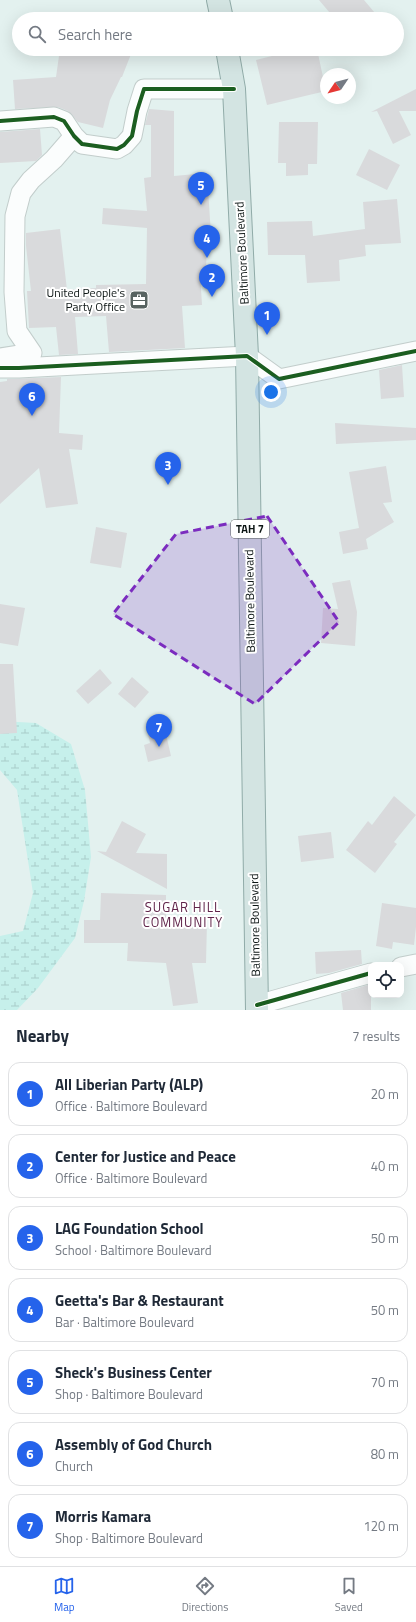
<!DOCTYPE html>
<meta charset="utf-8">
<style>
:root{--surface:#fff;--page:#f6f6f7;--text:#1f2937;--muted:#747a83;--line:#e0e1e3;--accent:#2563eb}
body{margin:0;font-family:"Titillium Web",sans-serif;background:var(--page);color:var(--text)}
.controls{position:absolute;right:12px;bottom:12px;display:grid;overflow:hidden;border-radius:8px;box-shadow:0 4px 16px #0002}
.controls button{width:36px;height:36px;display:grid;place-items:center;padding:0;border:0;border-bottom:1px solid var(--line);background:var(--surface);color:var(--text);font:20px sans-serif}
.compass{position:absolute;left:320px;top:68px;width:36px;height:36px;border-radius:50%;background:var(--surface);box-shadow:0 4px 16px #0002;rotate:235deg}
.you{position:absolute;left:271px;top:392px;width:14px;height:14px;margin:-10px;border:3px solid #fff;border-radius:50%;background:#1a73e8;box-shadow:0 0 0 6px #1a73e833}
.badge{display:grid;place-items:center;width:26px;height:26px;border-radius:50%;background:var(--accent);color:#fff;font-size:13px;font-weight:700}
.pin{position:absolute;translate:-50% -33px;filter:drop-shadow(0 1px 2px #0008)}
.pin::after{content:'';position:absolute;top:21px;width:14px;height:12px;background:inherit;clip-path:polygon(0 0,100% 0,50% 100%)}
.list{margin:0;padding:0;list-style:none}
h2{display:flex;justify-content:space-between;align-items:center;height:52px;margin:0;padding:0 16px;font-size:17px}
h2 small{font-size:13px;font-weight:400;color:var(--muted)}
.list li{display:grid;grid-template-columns:26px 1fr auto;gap:12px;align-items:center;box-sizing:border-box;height:64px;margin:0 8px 8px;padding:0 8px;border:1px solid var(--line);border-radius:12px}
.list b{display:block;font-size:15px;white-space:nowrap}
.list p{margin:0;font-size:13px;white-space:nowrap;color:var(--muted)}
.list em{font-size:13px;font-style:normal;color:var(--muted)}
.icon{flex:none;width:22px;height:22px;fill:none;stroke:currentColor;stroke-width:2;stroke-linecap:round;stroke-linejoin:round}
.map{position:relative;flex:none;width:416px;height:1010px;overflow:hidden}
.search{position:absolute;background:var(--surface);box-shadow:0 4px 16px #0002;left:12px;right:12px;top:12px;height:44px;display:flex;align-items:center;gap:10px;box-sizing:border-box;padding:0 14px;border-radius:22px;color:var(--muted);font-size:15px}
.sheet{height:556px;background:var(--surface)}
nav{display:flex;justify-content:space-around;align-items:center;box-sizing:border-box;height:56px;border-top:1px solid var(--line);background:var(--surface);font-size:11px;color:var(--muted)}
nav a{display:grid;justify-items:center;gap:2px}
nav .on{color:var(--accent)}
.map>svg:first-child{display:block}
.wetland{fill:url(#wetland-marsh)}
.building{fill:#d9dadc}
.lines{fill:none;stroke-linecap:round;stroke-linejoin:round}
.minor-casing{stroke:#c2cdcb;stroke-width:21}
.trunk-casing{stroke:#90aba8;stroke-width:24}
.minor{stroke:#fbfdfd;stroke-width:19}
.trunk{stroke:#d3e4e2;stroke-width:22}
.cycleway-casing{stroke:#fff;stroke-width:6}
.cycleway{stroke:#1b5e20;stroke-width:4}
.marked{fill:#7b2cbf;fill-opacity:0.2;stroke:#7b2cbf;stroke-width:3;stroke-dasharray:8 5;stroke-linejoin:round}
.labels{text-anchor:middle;stroke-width:4;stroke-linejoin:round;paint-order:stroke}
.shield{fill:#fff;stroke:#565c5b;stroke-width:1}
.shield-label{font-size:11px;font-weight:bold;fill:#0d1615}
.street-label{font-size:12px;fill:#0d1615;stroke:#fff}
.poi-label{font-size:12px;fill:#0d1615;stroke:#fff;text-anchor:end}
.neighbourhood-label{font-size:13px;letter-spacing:1px;fill:#5f2349;stroke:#fff}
</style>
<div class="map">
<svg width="416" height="1010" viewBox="0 0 416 1010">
<defs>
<pattern id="wetland-marsh" width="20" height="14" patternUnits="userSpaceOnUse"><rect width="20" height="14" fill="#c6f0eb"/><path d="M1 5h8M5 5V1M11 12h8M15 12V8" fill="none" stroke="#a9cdc9"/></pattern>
</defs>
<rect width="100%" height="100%" fill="#e3f1ef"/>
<path class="wetland" d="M0,721L36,723L71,744L85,790L91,857L84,901L75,938L38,988L17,1010H0V936L23,931L33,893L17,790L0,770Z"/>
<path class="building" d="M319,0H364L380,19H335Z
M60,49H133L122,77H121L110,100L103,128L78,122L68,111L58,107L15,109L13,80L56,77Z
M280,49H317L326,91L267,105L256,60L280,54Z
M416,89V111H399L411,135L393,144L377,111L371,112Z
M149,109L174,111V176L207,173L211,235H207L206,273L200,272L202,305L182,306L185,348L109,352L106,316L75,317L78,354L59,355L56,327L29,328L27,291H31L26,246V233L60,229L67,290L96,288V285L146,284L147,228L102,224L103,208L147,211L144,178L151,177V125H145Z
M279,122H318L317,164H308V175L286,176V163H278Z
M40,129L42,155L36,161L0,163V132Z
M369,149L400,165L387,190L356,175Z
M397,199L401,243L365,245L366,256L339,260L340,281L307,283L305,255H268L267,222L312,221L313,236L365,229L363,202Z
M402,365L404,397L381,399L379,370Z
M61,377L59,433L83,435L82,450L69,449L78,504L46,508L39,468L0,504V382L7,381V379Z
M335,423L416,428V440L336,444Z
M386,466L392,502L383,503L394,522L366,539L368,549L343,554L339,532L359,528L349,472Z
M96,527L127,533L121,568L90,563Z
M350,580L357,612L355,646L321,643L323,608L338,609L332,583Z
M0,604L25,608L18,646L0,643Z
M0,664H13L17,733L0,734Z
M100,669L112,683L88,704L76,691Z
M132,677L149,692L135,708L118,694Z
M165,730L171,756L148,762L144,745L150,743L148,734Z
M394,796L416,815L394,842L397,844L375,873L346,850L368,821L372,825Z
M122,821L146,834L136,853L167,854V889L97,851L106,852Z
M331,832L334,858L301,862L298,836Z
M101,893L166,895V920L207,922L206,963H192L198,1003L173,1006L166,963L127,961L128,943H84V920H100Z
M382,903L416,908V927L414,945L393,942L392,949L376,946Z
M361,950L362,964L329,973L316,974L315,952Z
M371,984V1010H343L341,993Z"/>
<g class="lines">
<defs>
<path id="minor" d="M0,121L54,117L64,121L74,136L82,144L117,149L124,145L132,136L137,111L144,89H234
M0,358L32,353L17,331L14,292L15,216L21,193L31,180L54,159L74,136
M0,368H19L247,356L279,379L416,351
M401,967L416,964
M257,1005L371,973"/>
<path id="trunk" d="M218,0L222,19
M227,49L234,89L247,356L257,1010"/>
</defs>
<use href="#minor" class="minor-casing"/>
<use href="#trunk" class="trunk-casing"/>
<use href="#minor" class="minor"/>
<use href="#trunk" class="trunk"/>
<defs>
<path id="cycleway" d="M0,121L54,117L64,121L74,136L82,144L117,149L124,145L132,136L137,111L144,89H234
M0,368H19L247,356L279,379L416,351
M257,1005L371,973"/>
</defs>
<use href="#cycleway" class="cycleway-casing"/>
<use href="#cycleway" class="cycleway"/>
</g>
<path class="marked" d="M267,516L339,622L255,704L113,614L176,534Z"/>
<defs>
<symbol id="office-square" viewBox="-11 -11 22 22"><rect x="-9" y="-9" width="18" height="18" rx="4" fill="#586361" stroke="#fff"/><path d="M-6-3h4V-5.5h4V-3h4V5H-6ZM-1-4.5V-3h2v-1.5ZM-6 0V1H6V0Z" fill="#fff"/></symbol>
</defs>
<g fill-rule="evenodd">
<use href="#office-square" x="128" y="289" width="22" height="22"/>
</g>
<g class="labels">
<rect class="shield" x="231" y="520" width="38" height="18" rx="3"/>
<g class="shield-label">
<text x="250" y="533">TAH 7</text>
</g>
<g class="street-label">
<text transform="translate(242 253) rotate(-93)" y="4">Baltimore Boulevard</text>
<text transform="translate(250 601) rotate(-91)" y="4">Baltimore Boulevard</text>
<text transform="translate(255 925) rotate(-91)" y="4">Baltimore Boulevard</text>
</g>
<g class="poi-label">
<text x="125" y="297">United People's<tspan x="125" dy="14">Party Office</tspan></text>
</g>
<g class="neighbourhood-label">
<text x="183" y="912">SUGAR HILL<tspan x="183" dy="15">COMMUNITY</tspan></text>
</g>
</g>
</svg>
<div class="controls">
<button><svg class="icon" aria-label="locate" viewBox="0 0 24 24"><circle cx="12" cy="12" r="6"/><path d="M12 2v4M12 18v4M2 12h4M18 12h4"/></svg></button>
</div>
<svg class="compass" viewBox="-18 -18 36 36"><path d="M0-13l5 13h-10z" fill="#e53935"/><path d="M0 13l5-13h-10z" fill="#747a83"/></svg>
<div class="you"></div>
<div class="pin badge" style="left:267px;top:335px">1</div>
<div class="pin badge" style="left:212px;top:297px">2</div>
<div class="pin badge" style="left:168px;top:485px">3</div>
<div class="pin badge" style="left:207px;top:258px">4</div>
<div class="pin badge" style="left:201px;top:205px">5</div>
<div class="pin badge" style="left:32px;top:416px">6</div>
<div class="pin badge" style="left:159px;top:747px">7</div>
<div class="search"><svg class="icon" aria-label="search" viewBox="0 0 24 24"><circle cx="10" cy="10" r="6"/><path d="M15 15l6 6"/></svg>Search here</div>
</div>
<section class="sheet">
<h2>Nearby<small>7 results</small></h2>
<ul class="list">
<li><span class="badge">1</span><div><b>All Liberian Party (ALP)</b><p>Office · Baltimore Boulevard</p></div><em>20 m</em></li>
<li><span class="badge">2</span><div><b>Center for Justice and Peace</b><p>Office · Baltimore Boulevard</p></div><em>40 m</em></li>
<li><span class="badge">3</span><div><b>LAG Foundation School</b><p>School · Baltimore Boulevard</p></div><em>50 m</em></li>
<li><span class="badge">4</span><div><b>Geetta's Bar &amp; Restaurant</b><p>Bar · Baltimore Boulevard</p></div><em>50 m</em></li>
<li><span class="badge">5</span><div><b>Sheck's Business Center</b><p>Shop · Baltimore Boulevard</p></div><em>70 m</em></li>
<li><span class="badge">6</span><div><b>Assembly of God Church</b><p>Church</p></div><em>80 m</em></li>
<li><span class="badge">7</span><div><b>Morris Kamara</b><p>Shop · Baltimore Boulevard</p></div><em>120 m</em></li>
</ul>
</section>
<nav>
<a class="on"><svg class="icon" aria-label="map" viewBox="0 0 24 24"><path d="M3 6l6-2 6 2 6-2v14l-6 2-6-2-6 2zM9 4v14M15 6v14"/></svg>Map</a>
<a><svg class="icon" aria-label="directions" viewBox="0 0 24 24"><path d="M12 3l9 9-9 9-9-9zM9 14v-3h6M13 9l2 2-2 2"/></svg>Directions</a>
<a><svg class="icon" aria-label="saved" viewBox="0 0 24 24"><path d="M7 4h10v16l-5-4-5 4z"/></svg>Saved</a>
</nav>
